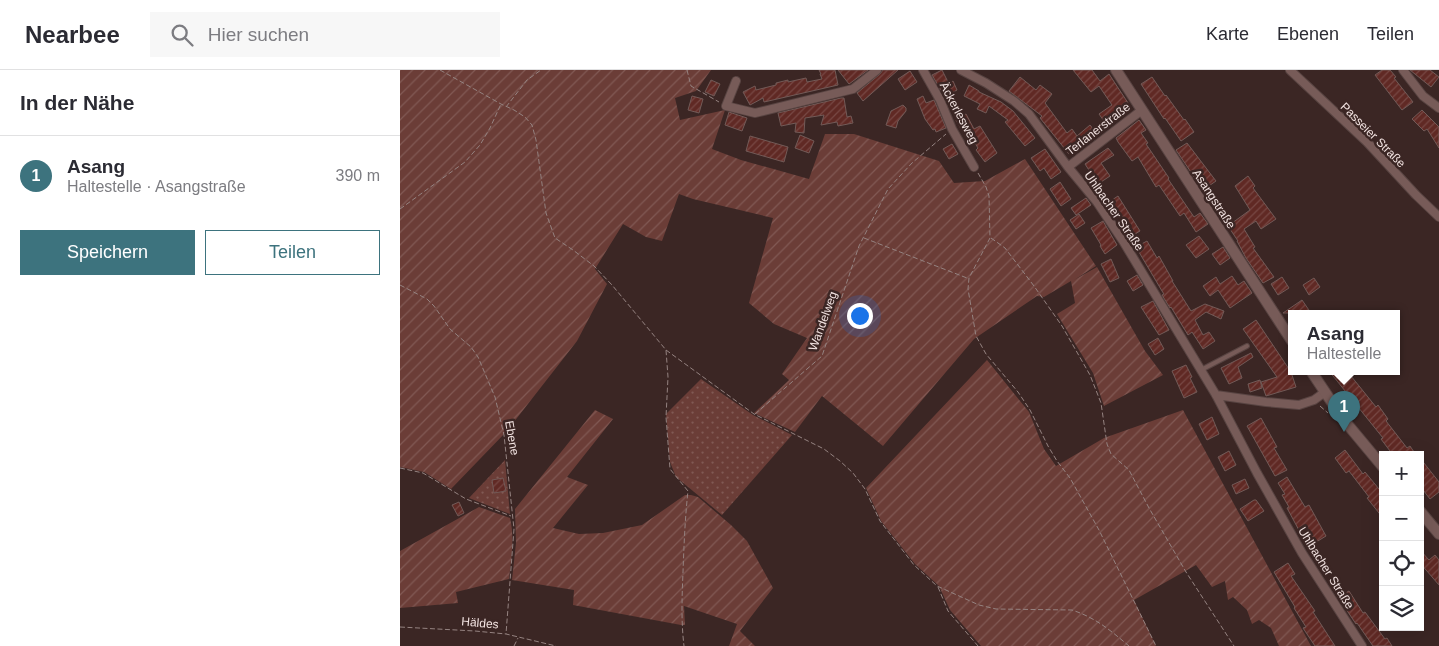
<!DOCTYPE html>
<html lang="de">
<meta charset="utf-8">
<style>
:root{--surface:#fff;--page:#f7f7f7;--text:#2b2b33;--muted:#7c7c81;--line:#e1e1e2;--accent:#3d737e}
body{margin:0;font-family:Helvetica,sans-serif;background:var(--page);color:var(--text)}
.controls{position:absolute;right:15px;bottom:15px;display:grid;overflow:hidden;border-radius:0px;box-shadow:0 5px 20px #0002}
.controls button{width:45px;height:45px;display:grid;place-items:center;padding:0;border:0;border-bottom:1px solid var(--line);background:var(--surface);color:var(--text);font:25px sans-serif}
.you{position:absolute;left:459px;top:245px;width:18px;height:18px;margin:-12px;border:4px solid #fff;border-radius:50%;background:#1a73e8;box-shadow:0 0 0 8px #1a73e833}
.badge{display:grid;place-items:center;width:32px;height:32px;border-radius:50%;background:var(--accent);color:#fff;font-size:16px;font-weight:700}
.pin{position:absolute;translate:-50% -41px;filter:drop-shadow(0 1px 2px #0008)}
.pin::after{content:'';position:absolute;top:26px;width:18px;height:15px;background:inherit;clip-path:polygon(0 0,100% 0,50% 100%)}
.popup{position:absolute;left:888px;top:240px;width:112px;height:65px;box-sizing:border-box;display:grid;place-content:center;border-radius:0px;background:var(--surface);filter:drop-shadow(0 1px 4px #0005);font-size:16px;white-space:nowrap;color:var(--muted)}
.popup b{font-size:19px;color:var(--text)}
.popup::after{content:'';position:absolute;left:50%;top:100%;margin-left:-10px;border:10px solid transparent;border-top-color:var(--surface)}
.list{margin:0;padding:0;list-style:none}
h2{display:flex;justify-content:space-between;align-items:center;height:65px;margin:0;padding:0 20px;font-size:21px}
h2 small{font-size:16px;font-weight:400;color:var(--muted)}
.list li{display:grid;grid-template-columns:32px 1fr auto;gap:15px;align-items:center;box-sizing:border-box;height:80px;padding:0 20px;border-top:1px solid var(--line)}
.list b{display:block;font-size:19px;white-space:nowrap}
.list p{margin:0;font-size:16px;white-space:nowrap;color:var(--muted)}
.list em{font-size:16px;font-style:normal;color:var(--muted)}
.actions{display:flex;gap:10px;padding:15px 20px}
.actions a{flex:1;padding:11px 0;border:1px solid var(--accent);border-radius:0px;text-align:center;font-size:18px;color:var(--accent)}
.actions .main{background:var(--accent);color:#fff}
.icon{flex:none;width:28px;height:28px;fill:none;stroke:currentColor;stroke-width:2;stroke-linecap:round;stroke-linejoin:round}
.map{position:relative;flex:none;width:1039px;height:576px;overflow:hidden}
header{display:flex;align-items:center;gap:30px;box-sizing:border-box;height:70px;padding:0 25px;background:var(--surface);border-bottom:1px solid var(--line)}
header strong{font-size:24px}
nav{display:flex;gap:28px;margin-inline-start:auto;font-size:18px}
.search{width:350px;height:45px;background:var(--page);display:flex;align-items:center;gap:12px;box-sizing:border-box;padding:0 18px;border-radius:0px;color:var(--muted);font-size:19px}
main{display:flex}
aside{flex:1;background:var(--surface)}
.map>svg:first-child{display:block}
.grass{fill:url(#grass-dots)}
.garden{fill:url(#garden-furrows)}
.building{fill:url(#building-hatch);stroke:#725a57}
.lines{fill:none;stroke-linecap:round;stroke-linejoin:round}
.service-casing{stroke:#584442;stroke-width:6}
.minor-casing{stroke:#584442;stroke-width:10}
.tertiary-casing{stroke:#584442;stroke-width:12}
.path{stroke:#958381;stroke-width:1;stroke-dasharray:5 2.5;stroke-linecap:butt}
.service{stroke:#775b58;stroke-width:4}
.minor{stroke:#775b58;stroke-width:8}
.tertiary{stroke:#775b58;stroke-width:10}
.labels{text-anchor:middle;stroke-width:5;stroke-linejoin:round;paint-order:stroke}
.street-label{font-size:12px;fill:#f1e2e0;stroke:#3b2624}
</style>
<header>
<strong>Nearbee</strong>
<div class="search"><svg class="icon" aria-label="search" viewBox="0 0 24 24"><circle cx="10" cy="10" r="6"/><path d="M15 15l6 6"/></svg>Hier suchen</div>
<nav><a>Karte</a><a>Ebenen</a><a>Teilen</a></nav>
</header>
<main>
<aside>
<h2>In der Nähe<small></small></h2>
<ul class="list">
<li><span class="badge">1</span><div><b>Asang</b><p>Haltestelle · Asangstraße</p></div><em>390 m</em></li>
</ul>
<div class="actions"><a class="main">Speichern</a><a>Teilen</a></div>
</aside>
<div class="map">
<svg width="1039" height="576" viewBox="0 0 1039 576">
<defs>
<pattern id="grass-dots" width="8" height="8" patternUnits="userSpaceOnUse" patternTransform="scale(1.25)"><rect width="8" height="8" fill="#6b3d37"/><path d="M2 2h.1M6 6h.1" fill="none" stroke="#815954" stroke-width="1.8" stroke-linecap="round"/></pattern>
<pattern id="garden-furrows" width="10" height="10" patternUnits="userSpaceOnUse" patternTransform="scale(1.25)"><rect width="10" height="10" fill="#6b3d37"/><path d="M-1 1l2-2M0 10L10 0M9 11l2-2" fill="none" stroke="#815954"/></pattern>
<pattern id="building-hatch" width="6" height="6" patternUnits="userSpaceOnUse" patternTransform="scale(1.25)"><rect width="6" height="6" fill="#602924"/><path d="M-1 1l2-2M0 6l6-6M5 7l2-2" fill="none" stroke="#774844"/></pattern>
</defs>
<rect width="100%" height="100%" fill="#3b2624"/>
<path class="grass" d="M301,309L353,345L392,365L322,445L276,407L270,392L266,344Z
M105,390L110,444L69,428Z"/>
<path class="garden" d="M0,0H311L296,21L275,28L280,50L325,40L312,79L341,90L409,109L425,64H454L539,91L554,113L585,111L625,89L696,196L674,210L697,197L745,281L763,305L704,336L693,303L657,244L675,233L671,211L644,227L637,226L574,269L483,376L422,326L395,362L354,343L389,310L382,304L407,268L374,254L349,233L373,148L293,129L279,124L262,171L246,167L223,154L195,199L207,214L177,271L106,362L51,419L24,402L0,397Z
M587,290L629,342L644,379L656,396L704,368L783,340L911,576H879L871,558L859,550L852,554L847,540L833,527L828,530L825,511L812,517L796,495L734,530L756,576H581L550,540L539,516L515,494L481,451L466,418Z
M195,340L213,349L167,407L188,415L153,458L179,464L203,463L242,455L285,425H291L298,427L331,455L347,471L373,518L340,561L355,576H329L337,554L284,536L285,555H281L173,535L174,520L112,510L116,473L115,439Z
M79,437L110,448C115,469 111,489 109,509L56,522L58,533L0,538V481Z"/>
<path class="building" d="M419,0H435L438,15L364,32L363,28L350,35L343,22L355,16L356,20L376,15V13L388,10V12L406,8L407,12L422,9L420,4H421Z
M438,0H468L449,14Z
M483,0H498L463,31L457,23L480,4Z
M542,0L549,14L553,11L557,20L545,27L532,5Z
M673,0H692L700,11L709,4L730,36L706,54L699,44L712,35L699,16L691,22Z
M982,0H990L996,7L994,8L1013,32L1002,40L975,5Z
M1010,0H1030L1039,7L1031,17Z
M510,1L517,12L505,20L498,9Z
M620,7L636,20L640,15L652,24L645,33L667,63L672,59L677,66L690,55L697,64L687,72L686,71L669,84L640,48L642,46L609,21Z
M752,7L765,26L766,25L784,50L785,49L794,62L781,71L765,48L764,49L741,14Z
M311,10L320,14L314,26L305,22Z
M569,15L579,21V22L601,32L613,41L635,68L625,76L605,52L608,50L589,36L586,43L577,39L580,34L564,26Z
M292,26L303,29L299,43L288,40Z
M523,26L526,33L534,30L546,58L536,62L535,59L533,60L525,49L517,29Z
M441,28H444L447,47L451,46L453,53L438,56L437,52L421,55L424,45L405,48L404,63L395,62L396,53L381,56L378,43Z
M503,35L506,38V41L498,51L496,58L486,55L491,41Z
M1022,40L1039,57V78L1027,59L1024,61L1012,49Z
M329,42L347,48L342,61L325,55Z
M566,44L574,59L580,56L597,83L585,92L576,80L578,78L565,57L561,59L556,50Z
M739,50L746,60L741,63L748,73L746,74L769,108L768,109L794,147L800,143L808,154L796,162L784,143L780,146L759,115L756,117L738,87L732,91L718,72L716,68Z
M400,65L414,71L409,83L395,78Z
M350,66L388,77L384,92L346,81Z
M787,73L816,111L803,120L776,80Z
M552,74L558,84L549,89L543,79Z
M708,78L714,85L701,93L710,106L698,114L685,94Z
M645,79L661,102L651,109L644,98L640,101L631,88Z
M848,106L855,116L853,118L876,149L861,159L856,151L844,159L855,177L853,178L874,207L863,213L846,188L837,171H838L828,156L850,140L835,116Z
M660,112L671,129L661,136L650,119Z
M718,126L740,161L730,167L723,155L727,153L719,142L714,146L706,134Z
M686,128L691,135L676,145L671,138Z
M679,144L685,153L676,159L670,150Z
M703,151L717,175L705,184L700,176L701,175L691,158Z
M799,166L809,179L796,188L786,175Z
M747,171L757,188L759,186L773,211H772L791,241L805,234L824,241L821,249L806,242L795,250L803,265L809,262L815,271L803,279L792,262L788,265L771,237L770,238L762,225L764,224L762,221L736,177Z
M823,177L830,188L820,195L812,184Z
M711,189L719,208L710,212L701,194Z
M737,205L743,215L733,221L727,211Z
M832,206L838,215L844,211L852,223L830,238L818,220L810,226L803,216L816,207L820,214Z
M882,207L889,218L878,225L871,214Z
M914,208L920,217L909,225L903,215Z
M902,230L911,243H883Z
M753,231L769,260L759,265L741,237Z
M856,250L891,302L896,317L866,326L861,312L877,307L843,259Z
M758,268L764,279L755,285L748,274Z
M851,283L853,287L838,297L842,308L829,314L821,298Z
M786,295L792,307L790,308L797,322L784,328L772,301Z
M929,301H947L976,337L978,335L988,349L986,351L1007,378L1010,376L1016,385H993L981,369L983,368Z
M860,310L862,318L850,322L848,314Z
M812,347L819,364L807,370L799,354Z
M861,348L877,377L874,378L887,400L875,406L847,356Z
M945,380L963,404L965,402L979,419L983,416V448L967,428L969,427L949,401L946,403L935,388Z
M829,381L836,395L825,401L818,387Z
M1020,388L1039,412V422L1030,429L1020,416Z
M887,407L905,437L909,435L926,466L908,477L887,438L889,437L882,425L885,424L878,413Z
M103,408L106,421L94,423L92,410Z
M845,409L849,418L836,424L832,415Z
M854,430H856L864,441L848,451L840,439Z
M59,432L64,443L58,446L52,435Z
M1020,480L1029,490L1035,485L1039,490V515L1020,493Z
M888,493L895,504L891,506L915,541L913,542L935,576H915L903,558L906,557L894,538L895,537L874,502Z
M949,521L963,543L965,542L985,569L987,568L992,576H973L957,553L956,554L944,536L947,534L942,525Z"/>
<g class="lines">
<defs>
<path id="service" d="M801,300L847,276"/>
<path id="minor" d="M523,0L540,30L552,59L574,97
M561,0L586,13L614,31L629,44L668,97L697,132L723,171L816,325L857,403L902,483L962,576
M890,0L967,72L1016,125L1039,147
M1003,0L1023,26L1039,38
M336,11L326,36L355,43L453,19L477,0
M668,97L742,40
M816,325L866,332L899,335L914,330L925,322"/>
<path id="tertiary" d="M716,0L892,271
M911,301L943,349L983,397
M1020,441L1039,464"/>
</defs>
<use href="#service" class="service-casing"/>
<use href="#minor" class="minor-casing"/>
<use href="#tertiary" class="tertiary-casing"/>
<path class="path" d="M40,0L101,34L114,40L125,47L132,55L136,70L146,143L155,168L173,180L194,196L212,215L266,280L268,307L266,347L270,399L288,421C285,448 284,475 283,502C282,527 281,551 284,576
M287,0L291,16L319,32
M106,37L127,10L141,0
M578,103L586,117L589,126L590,168L569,208L568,219L576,266L586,284L618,322L630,340L648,376L657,391L670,408L699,460L756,576
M0,139L65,92L80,75L90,58L101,34
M464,168L567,208
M591,168L605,178L634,216L662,256L690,305L701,333L707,374L711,384L729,400L749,438L786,502L834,576
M0,215L27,229L34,236L50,259L71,277L78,287L95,327L104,365L114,459L106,564
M266,280L354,344L424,379L440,391L453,403L465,419L480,451L514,495L537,516L579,535L596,539L672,540C696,548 710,560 729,576
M920,336L928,343
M355,344L422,286L459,176L488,119L512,93L546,64
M0,398L23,403L66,429L111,446
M538,517L548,541L578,576
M0,557L75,561L106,564L156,576
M114,576L118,568"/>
<use href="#service" class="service"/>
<use href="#minor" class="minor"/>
<use href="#tertiary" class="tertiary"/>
</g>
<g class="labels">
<g class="street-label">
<text transform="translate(559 43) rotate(62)" y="4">Äckerlesweg</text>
<text transform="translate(698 59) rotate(-38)" y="4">Terlanerstraße</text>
<text transform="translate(973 65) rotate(45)" y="4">Passeier Straße</text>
<text transform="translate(814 129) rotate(57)" y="4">Asangstraße</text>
<text transform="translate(714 141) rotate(55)" y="4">Uhlbacher Straße</text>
<text transform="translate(423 251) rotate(-70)" y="4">Wandelweg</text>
<text transform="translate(112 368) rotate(80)" y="4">Ebene</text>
<text transform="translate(926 498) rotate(58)" y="4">Uhlbacher Straße</text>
<text transform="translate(80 553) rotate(5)" y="4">Häldes</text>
</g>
</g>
</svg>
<div class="controls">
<button>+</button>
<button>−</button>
<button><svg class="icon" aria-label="locate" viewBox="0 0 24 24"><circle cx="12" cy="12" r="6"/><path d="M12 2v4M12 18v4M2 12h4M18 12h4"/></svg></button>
<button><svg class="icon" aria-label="layers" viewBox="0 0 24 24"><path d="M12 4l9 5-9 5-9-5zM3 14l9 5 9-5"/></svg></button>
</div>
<div class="you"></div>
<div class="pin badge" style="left:944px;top:362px">1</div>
<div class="popup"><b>Asang</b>Haltestelle</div>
</div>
</main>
